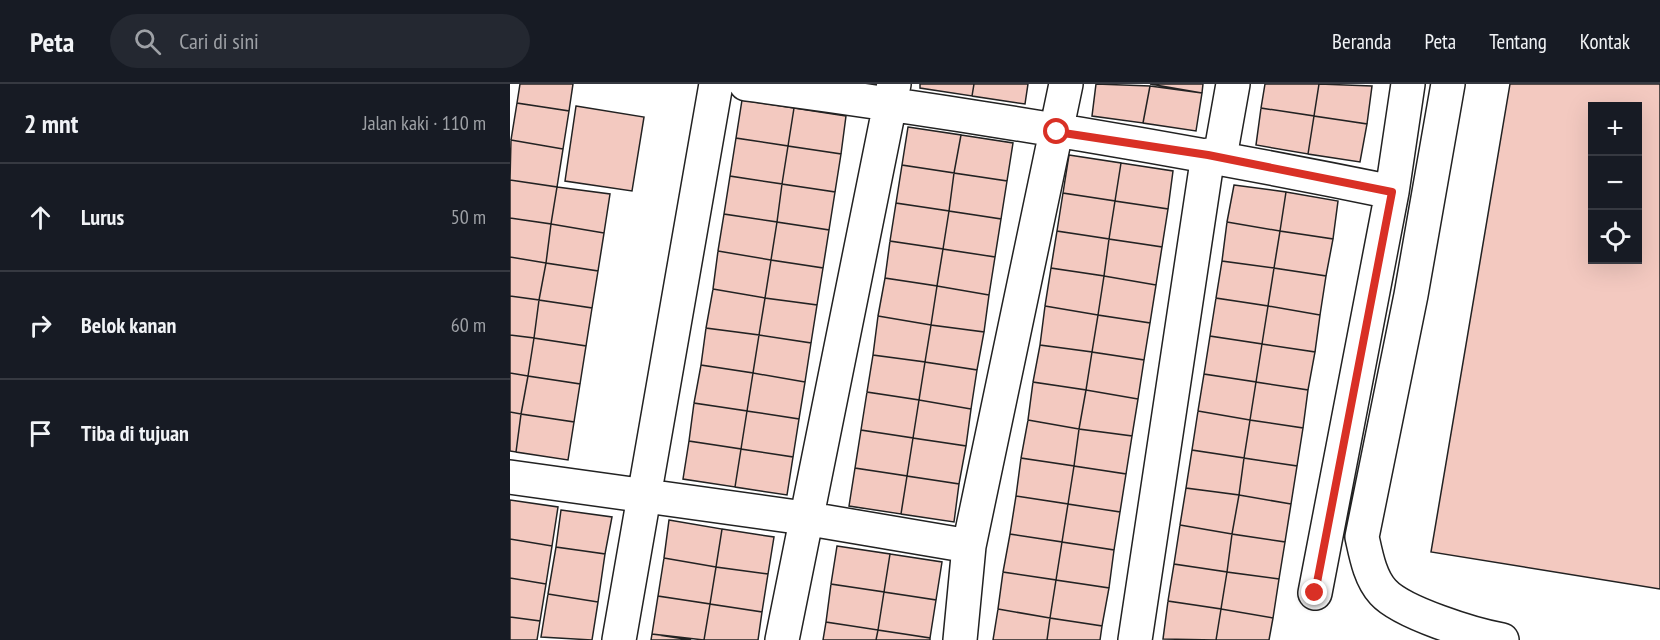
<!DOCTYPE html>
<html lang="id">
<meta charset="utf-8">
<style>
:root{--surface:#171b24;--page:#242831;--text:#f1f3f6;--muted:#9ea1a6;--line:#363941}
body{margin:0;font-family:"PT Sans Narrow",sans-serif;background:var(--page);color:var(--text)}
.controls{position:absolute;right:18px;top:18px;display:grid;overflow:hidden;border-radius:0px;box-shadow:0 6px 24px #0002}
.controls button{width:54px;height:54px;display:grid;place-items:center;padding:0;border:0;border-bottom:2px solid var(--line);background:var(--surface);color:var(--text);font:30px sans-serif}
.stop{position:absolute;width:18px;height:18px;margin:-14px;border:4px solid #d93025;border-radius:50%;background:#fff}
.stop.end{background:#d93025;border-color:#fff;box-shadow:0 2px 6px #0008}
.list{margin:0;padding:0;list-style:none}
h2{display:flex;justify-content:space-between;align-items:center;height:78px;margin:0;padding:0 24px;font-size:26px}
h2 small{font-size:20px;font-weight:400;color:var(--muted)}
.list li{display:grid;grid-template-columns:39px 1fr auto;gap:18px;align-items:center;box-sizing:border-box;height:108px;padding:0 24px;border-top:2px solid var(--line)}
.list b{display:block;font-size:22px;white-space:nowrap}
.list em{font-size:20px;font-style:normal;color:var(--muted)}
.icon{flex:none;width:33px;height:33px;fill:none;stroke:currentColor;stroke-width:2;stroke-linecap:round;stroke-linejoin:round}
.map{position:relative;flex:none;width:1150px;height:556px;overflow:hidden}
header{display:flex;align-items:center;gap:36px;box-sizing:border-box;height:84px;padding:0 30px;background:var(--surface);border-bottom:2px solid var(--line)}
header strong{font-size:28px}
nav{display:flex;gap:33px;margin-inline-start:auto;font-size:21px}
.search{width:420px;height:54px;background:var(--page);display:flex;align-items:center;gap:15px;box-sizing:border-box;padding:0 21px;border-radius:33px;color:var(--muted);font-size:22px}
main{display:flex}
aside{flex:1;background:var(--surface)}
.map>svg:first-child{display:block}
.building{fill:#f3c9c0;stroke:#222;stroke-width:1.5;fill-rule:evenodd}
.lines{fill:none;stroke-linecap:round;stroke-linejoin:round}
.minor-casing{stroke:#222;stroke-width:36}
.minor{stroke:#fff;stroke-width:33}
.route{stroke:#d93025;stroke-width:8}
</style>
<header>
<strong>Peta</strong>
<div class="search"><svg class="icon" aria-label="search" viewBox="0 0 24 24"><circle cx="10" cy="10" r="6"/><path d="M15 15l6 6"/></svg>Cari di sini</div>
<nav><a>Beranda</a><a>Peta</a><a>Tentang</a><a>Kontak</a></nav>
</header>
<main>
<aside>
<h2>2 mnt<small>Jalan kaki · 110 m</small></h2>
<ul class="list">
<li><svg class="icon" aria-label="ahead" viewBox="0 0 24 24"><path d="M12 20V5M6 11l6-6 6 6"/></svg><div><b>Lurus</b></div><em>50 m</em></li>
<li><svg class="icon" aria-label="right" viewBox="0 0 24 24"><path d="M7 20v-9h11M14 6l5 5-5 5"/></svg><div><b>Belok kanan</b></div><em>60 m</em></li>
<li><svg class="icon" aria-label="arrive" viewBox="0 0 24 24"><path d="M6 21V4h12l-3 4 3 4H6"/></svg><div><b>Tiba di tujuan</b></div></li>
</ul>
</aside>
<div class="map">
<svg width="1150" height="556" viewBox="0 0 1150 556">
<rect width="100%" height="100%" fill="#fff"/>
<path class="building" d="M10,0H63L59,27L7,19Z
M410,0H464L462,12L410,4Z
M464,0H518L515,20L462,12Z
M586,0L640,2L633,39L582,32Z
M640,0H693L692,9Z
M755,0H809L804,32L751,24Z
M809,0L862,2L857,40L804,32Z
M1000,0H1150V505L921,468ZM1082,22H1128V176H1082Z
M640,2L692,9L686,47L633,39Z
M232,16L284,24L278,62L226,54Z
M7,19L59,27L53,65L1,56Z
M66,22L134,33L122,107L55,97Z
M284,24L336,32L331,70L278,62Z
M751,24L804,32L798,70L746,61Z
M804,32L857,40L850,78L798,70Z
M398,43L451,51L444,89L392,81Z
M451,51L503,59L497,97L444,89Z
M226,54L278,62L272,100L220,92Z
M1,56L53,65L47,103L0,96Z
M278,62L331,70L325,108L272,100Z
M559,71L611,79L605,117L553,109Z
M611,79L663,87L658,125L605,117Z
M392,81L444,89L439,127L386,119Z
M444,89L497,97L491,135L439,127Z
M220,92L272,100L267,138L214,130Z
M0,96L47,103L41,140L0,134Z
M272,100L325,108L319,146L267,138Z
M724,101L776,108L770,147L717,138Z
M47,103L100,110L94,149L41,140Z
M776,108L828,117L823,155L770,147Z
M553,109L605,117L599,155L547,147Z
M605,117L658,125L652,163L599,155Z
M386,119L439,127L433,165L380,157Z
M439,127L491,135L485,173L433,165Z
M214,130L267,138L261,176L208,167Z
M0,134L41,140L36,179L0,173Z
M267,138L319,146L313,184L261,176Z
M717,138L770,147L764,184L712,177Z
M41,140L94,149L88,187L36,179Z
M547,147L599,155L594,192L541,184Z
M770,147L823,155L816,192L764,184Z
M599,155L652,163L646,201L594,192Z
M380,157L433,165L427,202L375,194Z
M433,165L485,173L479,211L427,202Z
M208,167L261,176L255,214L203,205Z
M0,173L36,179L29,216L0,212Z
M261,176L313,184L307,221L255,214Z
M712,177L764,184L758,222L706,214Z
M36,179L88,187L82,224L29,216Z
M541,184L594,192L588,231L535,222Z
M764,184L816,192L810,231L758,222Z
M594,192L646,201L640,239L588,231Z
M375,194L427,202L421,241L368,232Z
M427,202L479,211L474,248L421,241Z
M203,205L255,214L249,251L196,244Z
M0,212L29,216L24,254L0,251Z
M255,214L307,221L301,259L249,251Z
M706,214L758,222L752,260L700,252Z
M29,216L82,224L76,262L24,254Z
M535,222L588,231L582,268L530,261Z
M758,222L810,231L805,268L752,260Z
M588,231L640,239L634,276L582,268Z
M368,232L421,241L415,278L363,271Z
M421,241L474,248L467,286L415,278Z
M196,244L249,251L243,289L191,281Z
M0,251L24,254L18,292L0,289Z
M249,251L301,259L295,298L243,289Z
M700,252L752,260L746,298L694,290Z
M24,254L76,262L70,300L18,292Z
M752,260L805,268L798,306L746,298Z
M530,261L582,268L576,306L523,298Z
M582,268L634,276L628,315L576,306Z
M363,271L415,278L409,316L357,308Z
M415,278L467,286L461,325L409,316Z
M191,281L243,289L237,327L184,319Z
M0,289L18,292L11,330L0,328Z
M243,289L295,298L289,335L237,327Z
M694,290L746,298L740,336L688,327Z
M18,292L70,300L64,338L11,330Z
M523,298L576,306L569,345L518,336Z
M746,298L798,306L793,344L740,336Z
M576,306L628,315L622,352L569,345Z
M357,308L409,316L403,354L351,346Z
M409,316L461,325L456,362L403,354Z
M184,319L237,327L231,365L179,357Z
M237,327L289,335L283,373L231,365Z
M688,327L740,336L734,374L682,366Z
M0,328L11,330L6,368L0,367Z
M11,330L64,338L58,376L6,368Z
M518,336L569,345L564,382L511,374Z
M740,336L793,344L787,382L734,374Z
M569,345L622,352L616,390L564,382Z
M351,346L403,354L397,392L345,384Z
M403,354L456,362L449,400L397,392Z
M179,357L231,365L225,403L173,395Z
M231,365L283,373L277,411L225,403Z
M682,366L734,374L729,411L676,404Z
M511,374L564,382L558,420L506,412Z
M734,374L787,382L781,420L729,411Z
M564,382L616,390L610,428L558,420Z
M345,384L397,392L391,430L339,422Z
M397,392L449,400L444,438L391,430Z
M676,404L729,411L722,450L670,441Z
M729,411L781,420L775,458L722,450Z
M506,412L558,420L552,458L500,450Z
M0,416L48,423L42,462L0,455Z
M558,420L610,428L604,466L552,458Z
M51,426L102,433L95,470L46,463Z
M159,436L212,445L206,483L154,474Z
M670,441L722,450L717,488L664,480Z
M212,445L264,453L258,490L206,483Z
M500,450L552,458L546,496L493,488Z
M722,450L775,458L769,495L717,488Z
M0,455L42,462L36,500L0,494Z
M552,458L604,466L599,504L546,496Z
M327,462L380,470L374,508L321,500Z
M46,463L95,470L88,518L38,510Z
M380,470L432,478L426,516L374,508Z
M154,474L206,483L200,520L148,512Z
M664,480L717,488L711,525L658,517Z
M206,483L258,490L252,528L200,520Z
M493,488L546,496L540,534L488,525Z
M717,488L769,495L763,534L711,525Z
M0,494L36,500L30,537L0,533Z
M546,496L599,504L592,542L540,534Z
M321,500L374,508L368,546L316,538Z
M374,508L426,516L420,554L368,546Z
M38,510L88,518L82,556L31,553Z
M148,512L200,520L194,556L142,550Z
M658,517L711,525L706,556L653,555Z
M200,520L252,528L248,556H194Z
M488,525L540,534L537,556H483Z
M711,525L763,534L759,556H706Z
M0,533L30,537L27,556H0Z
M540,534L592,542L590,556H537Z
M316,538L368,546L366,556H313Z
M368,546L420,554V556H366Z
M142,550L181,556H141Z"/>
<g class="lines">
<defs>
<path id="minor" d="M236,0C452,29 668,64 882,108
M938,0L901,211L852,453C856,471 860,494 873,508C892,529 964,551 992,556
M710,73L723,0
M0,393L294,434L459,462
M805,509L882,108L898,0
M109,556L206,0
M272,556L384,0
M450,556L459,462L556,0
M625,556L698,71"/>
</defs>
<use href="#minor" class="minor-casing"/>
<use href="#minor" class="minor"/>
</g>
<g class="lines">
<path class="route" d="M547,48L698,71L882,108L805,509"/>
</g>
</svg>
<div class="controls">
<button>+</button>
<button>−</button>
<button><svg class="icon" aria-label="locate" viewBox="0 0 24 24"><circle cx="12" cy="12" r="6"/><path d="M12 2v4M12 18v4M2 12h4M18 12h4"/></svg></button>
</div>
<div class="stop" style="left:547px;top:48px"></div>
<div class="stop end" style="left:805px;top:509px"></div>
</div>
</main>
